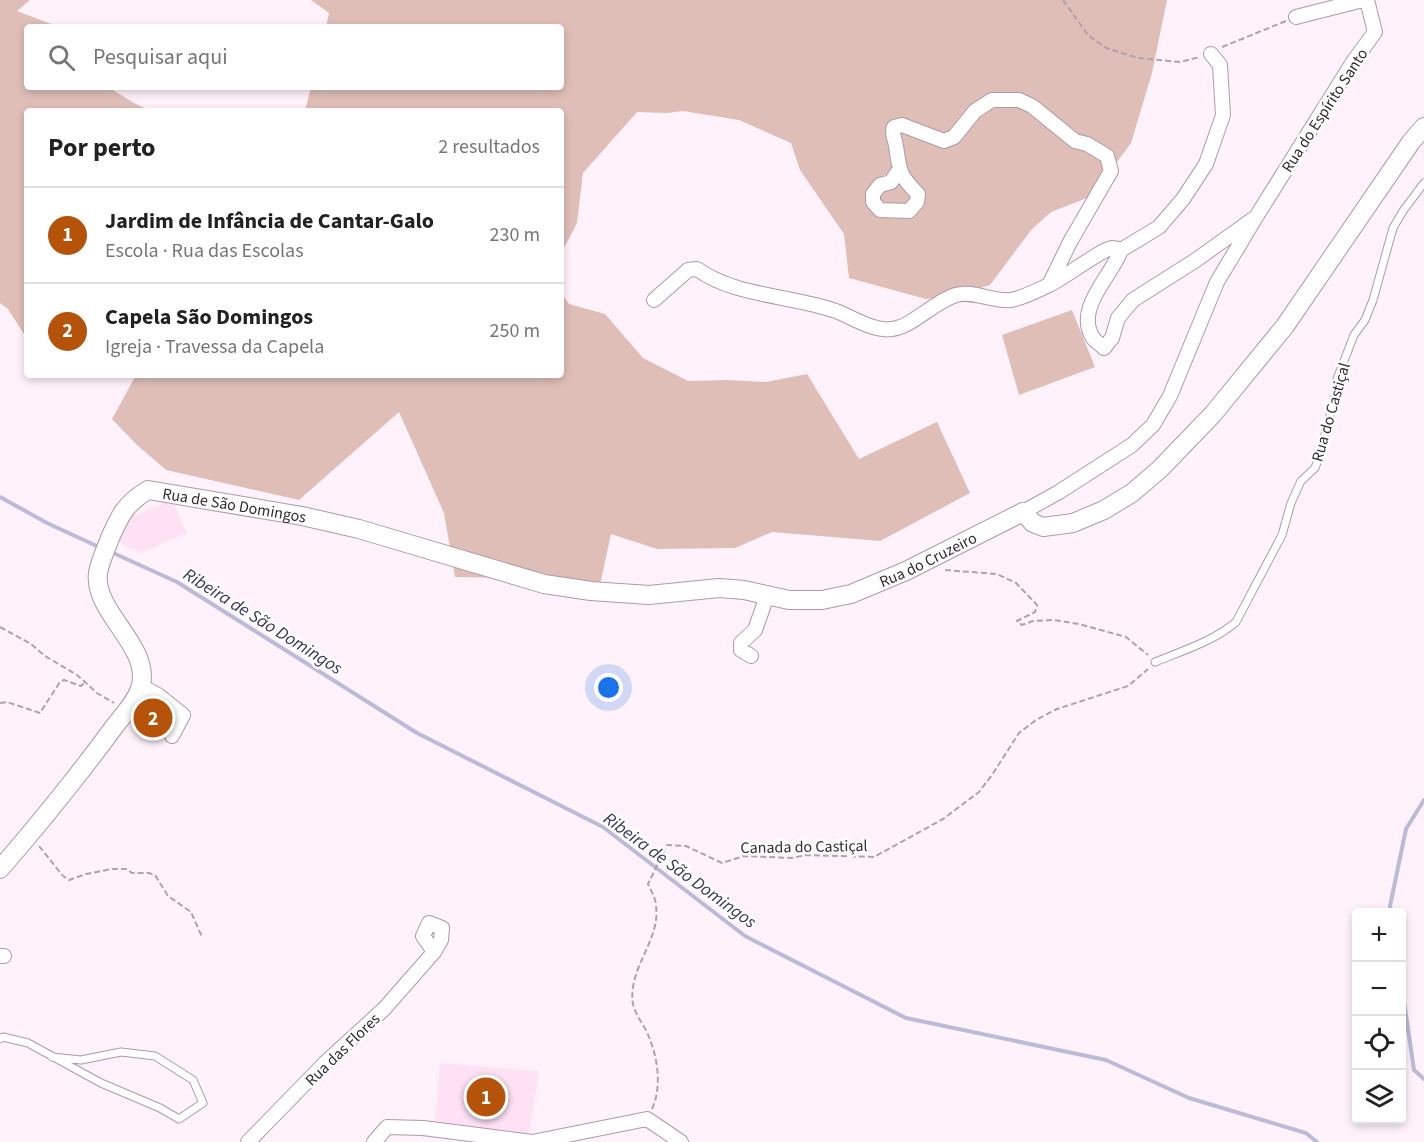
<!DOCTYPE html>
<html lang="pt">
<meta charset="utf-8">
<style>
:root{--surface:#fff;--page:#f6f6f6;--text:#222;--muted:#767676;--line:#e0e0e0;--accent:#b45309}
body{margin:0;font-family:"Source Sans 3",sans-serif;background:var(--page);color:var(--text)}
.controls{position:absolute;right:18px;bottom:18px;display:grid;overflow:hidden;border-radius:6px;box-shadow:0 3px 9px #0003}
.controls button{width:54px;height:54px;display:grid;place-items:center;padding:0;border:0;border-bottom:2px solid var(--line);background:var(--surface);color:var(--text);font:30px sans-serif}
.you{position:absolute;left:609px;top:688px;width:21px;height:21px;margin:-15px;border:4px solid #fff;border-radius:50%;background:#1a73e8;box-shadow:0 0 0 9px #1a73e833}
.badge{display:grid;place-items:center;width:39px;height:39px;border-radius:50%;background:var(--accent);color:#fff;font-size:20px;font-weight:700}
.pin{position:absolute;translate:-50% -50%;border:3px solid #fff;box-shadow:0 2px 6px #0006}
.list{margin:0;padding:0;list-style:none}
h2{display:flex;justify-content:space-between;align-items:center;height:78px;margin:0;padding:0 24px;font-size:26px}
h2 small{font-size:20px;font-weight:400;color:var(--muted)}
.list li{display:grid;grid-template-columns:39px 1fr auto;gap:18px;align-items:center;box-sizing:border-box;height:96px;padding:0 24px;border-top:2px solid var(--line)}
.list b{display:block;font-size:22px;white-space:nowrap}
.list p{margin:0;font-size:20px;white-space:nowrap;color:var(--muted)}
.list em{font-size:20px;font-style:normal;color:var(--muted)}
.icon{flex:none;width:33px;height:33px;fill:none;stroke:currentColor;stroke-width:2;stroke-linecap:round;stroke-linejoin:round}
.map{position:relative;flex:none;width:1424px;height:1142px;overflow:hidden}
.search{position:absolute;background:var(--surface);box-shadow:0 3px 9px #0003;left:24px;top:24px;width:540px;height:66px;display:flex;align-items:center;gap:15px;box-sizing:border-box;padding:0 21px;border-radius:6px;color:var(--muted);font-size:22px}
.panel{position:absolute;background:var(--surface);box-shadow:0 3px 9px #0003;left:24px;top:108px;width:540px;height:270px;border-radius:6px}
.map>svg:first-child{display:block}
.built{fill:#fee1f5}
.green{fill:#dfbeb7}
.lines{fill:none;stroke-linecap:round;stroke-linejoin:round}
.stream{stroke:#b9bbd9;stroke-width:4}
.building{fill:#d6cbe0;stroke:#8e8497;stroke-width:1.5}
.service-casing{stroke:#ae9aa7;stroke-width:9}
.minor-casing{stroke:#ae9aa7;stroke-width:16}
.tertiary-casing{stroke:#ae9aa7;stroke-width:20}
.path{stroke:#aea3ab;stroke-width:2;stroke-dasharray:6 3;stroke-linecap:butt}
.service{stroke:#fff;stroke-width:7}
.minor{stroke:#fff;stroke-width:14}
.tertiary{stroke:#fff;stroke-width:18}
.labels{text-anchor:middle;stroke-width:5;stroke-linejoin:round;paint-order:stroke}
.street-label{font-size:16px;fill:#332b30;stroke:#fff}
.water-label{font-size:18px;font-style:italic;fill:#363660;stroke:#fff}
</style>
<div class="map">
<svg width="1424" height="1142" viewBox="0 0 1424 1142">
<rect width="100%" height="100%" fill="#fff2fb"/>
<path class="built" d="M172,500L187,533L140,553L113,539L127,511L134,516Z
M440,1063L539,1071L529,1133L435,1124Z"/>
<path class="green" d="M0,0H30L17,11L59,27H27V87H108L134,103L149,110L159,111H27V339L8,309L0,303Z
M311,0H1167L1152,73L1131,143L1092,196L1051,212L1032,229L990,285L965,293L926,299L849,278L844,234L800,170L791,143L739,120L683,111L667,113L637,112L583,173L577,223L561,254V111H305L311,87H561V27H326L329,13Z
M561,292L569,304L605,314L643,358L688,381L727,380L766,382L807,374L859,459L937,422L970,493L880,541L772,532L735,548L657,549L611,534L597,599L511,578L455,577L444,513L399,412L299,500L166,470L136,444L112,419L136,375H561Z
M1072,310L1095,367L1019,395L1002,335Z"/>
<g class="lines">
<path class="stream" d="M0,497L47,523L101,548
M111,552L177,582L417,733L603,827L745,936L906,1018L1106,1060L1189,1098L1306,1133L1317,1142
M1391,912L1390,906L1406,829L1424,800
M1402,988L1414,1070L1424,1079"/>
</g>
<path class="building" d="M148,700L172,718L161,737L135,719Z"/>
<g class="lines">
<defs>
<path id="service" d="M1155,662C1182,651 1214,641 1236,622L1282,535L1291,503L1301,481L1315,468L1319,457L1336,393L1337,379L1354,335L1365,320L1373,300L1393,228L1403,211L1424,183
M0,1039L3,1037L28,1043L101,1083L160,1108L179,1119L203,1103L193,1080L155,1056L121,1052L81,1060L52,1057"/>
<path id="minor" d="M1296,17L1363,0
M899,170L891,182L880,185L873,194V202L880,210L909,211L917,202L918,194C898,174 900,171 896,146C895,138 891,134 894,127L902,125L944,141L954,137L975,111L992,100H1019L1032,106L1075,141L1087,144L1107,156L1111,171L1070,242L1049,285
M1121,250L1159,227L1183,199L1206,164L1223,115L1220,65L1211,54
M654,300L688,270L697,269C736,297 791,295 836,311C852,317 874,332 892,329C912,327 933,302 956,295C973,290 993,302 1011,300C1023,298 1038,290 1049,285C1064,278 1102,249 1112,248C1114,248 1119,249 1121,250C1112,276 1074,308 1093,338C1095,341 1101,345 1104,348L1112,338L1118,318L1133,300L1196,260L1256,217
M1023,512L1059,492L1132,445L1153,425L1170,396L1217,282L1256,217L1353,62L1375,32L1367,0
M751,656L741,650V643L755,630L767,596
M141,686L158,695L183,715L172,736
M0,956H4
M248,1142L325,1063L384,1009L434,952L441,940L442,928L429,923L423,936L434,952
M374,1142L387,1127L423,1128L532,1142L647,1119L681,1142"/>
<g id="tertiary">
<path id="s1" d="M0,869C40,823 78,776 114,727C123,715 138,700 141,685C150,645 93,612 98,573C100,561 106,549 110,538C120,515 126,503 148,490L302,516L359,529L544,584L591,591L649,595L719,588L744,590L789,600H822L851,594L906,571L1023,512L1033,523L1043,527L1073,523L1104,510L1132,493L1160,469L1213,414L1285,326L1411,142L1424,127"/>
</g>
</defs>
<use href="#service" class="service-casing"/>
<use href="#minor" class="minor-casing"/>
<use href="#tertiary" class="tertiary-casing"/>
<path class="path" d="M1063,0L1088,35L1106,48L1138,58L1180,62L1200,57
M1222,47L1286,21
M945,570L997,574L1016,583L1037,605L1035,612L1017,621L1022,625L1033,621L1054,620L1079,624L1126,637L1148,655
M0,627L31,644L45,656L77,675L97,693L114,703
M0,703L7,702L40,713L60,682L64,680L81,686L85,682
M39,846L63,876L69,880L86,874L112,869H126L132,873H149L155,875L168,896L191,912L202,937
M652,1109C662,1087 658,1059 649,1037C645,1026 635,1015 633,1004C627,969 661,940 656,906C656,899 651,891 648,884L667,845L686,846L722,863L744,856L792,858L806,855L874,857L943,819L979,792L992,775L1019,733L1036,720L1057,709L1128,686L1148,669"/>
<use href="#service" class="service"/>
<use href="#minor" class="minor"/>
<use href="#tertiary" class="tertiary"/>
</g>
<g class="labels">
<g class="street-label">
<text transform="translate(1324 110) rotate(-57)" y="6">Rua do Espírito Santo</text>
<text transform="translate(1330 412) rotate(-74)" y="6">Rua do Castiçal</text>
<text dy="6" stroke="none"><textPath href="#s1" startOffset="543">Rua de São Domingos</textPath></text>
<text dy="6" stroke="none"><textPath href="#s1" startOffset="1257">Rua do Cruzeiro</textPath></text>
<text transform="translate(804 846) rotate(-1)" y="6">Canada do Castiçal</text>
<text transform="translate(342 1049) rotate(-44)" y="6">Rua das Flores</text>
</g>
<g class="water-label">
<text transform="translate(263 621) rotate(32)" y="6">Ribeira de São Domingos</text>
<text transform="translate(680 870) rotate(36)" y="6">Ribeira de São Domingos</text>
</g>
</g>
</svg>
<div class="controls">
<button>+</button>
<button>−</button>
<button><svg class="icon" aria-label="locate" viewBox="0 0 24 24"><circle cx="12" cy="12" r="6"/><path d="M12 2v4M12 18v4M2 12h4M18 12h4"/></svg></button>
<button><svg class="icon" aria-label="layers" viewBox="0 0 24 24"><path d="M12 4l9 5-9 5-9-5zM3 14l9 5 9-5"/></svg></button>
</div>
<div class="you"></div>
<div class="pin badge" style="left:486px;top:1097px">1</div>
<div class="pin badge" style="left:153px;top:718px">2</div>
<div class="search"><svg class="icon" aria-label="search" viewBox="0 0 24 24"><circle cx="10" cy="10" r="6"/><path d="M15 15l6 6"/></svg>Pesquisar aqui</div>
<section class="panel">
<h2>Por perto<small>2 resultados</small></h2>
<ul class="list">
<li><span class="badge">1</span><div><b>Jardim de Infância de Cantar-Galo</b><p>Escola · Rua das Escolas</p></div><em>230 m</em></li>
<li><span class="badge">2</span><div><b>Capela São Domingos</b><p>Igreja · Travessa da Capela</p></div><em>250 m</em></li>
</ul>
</section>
</div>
